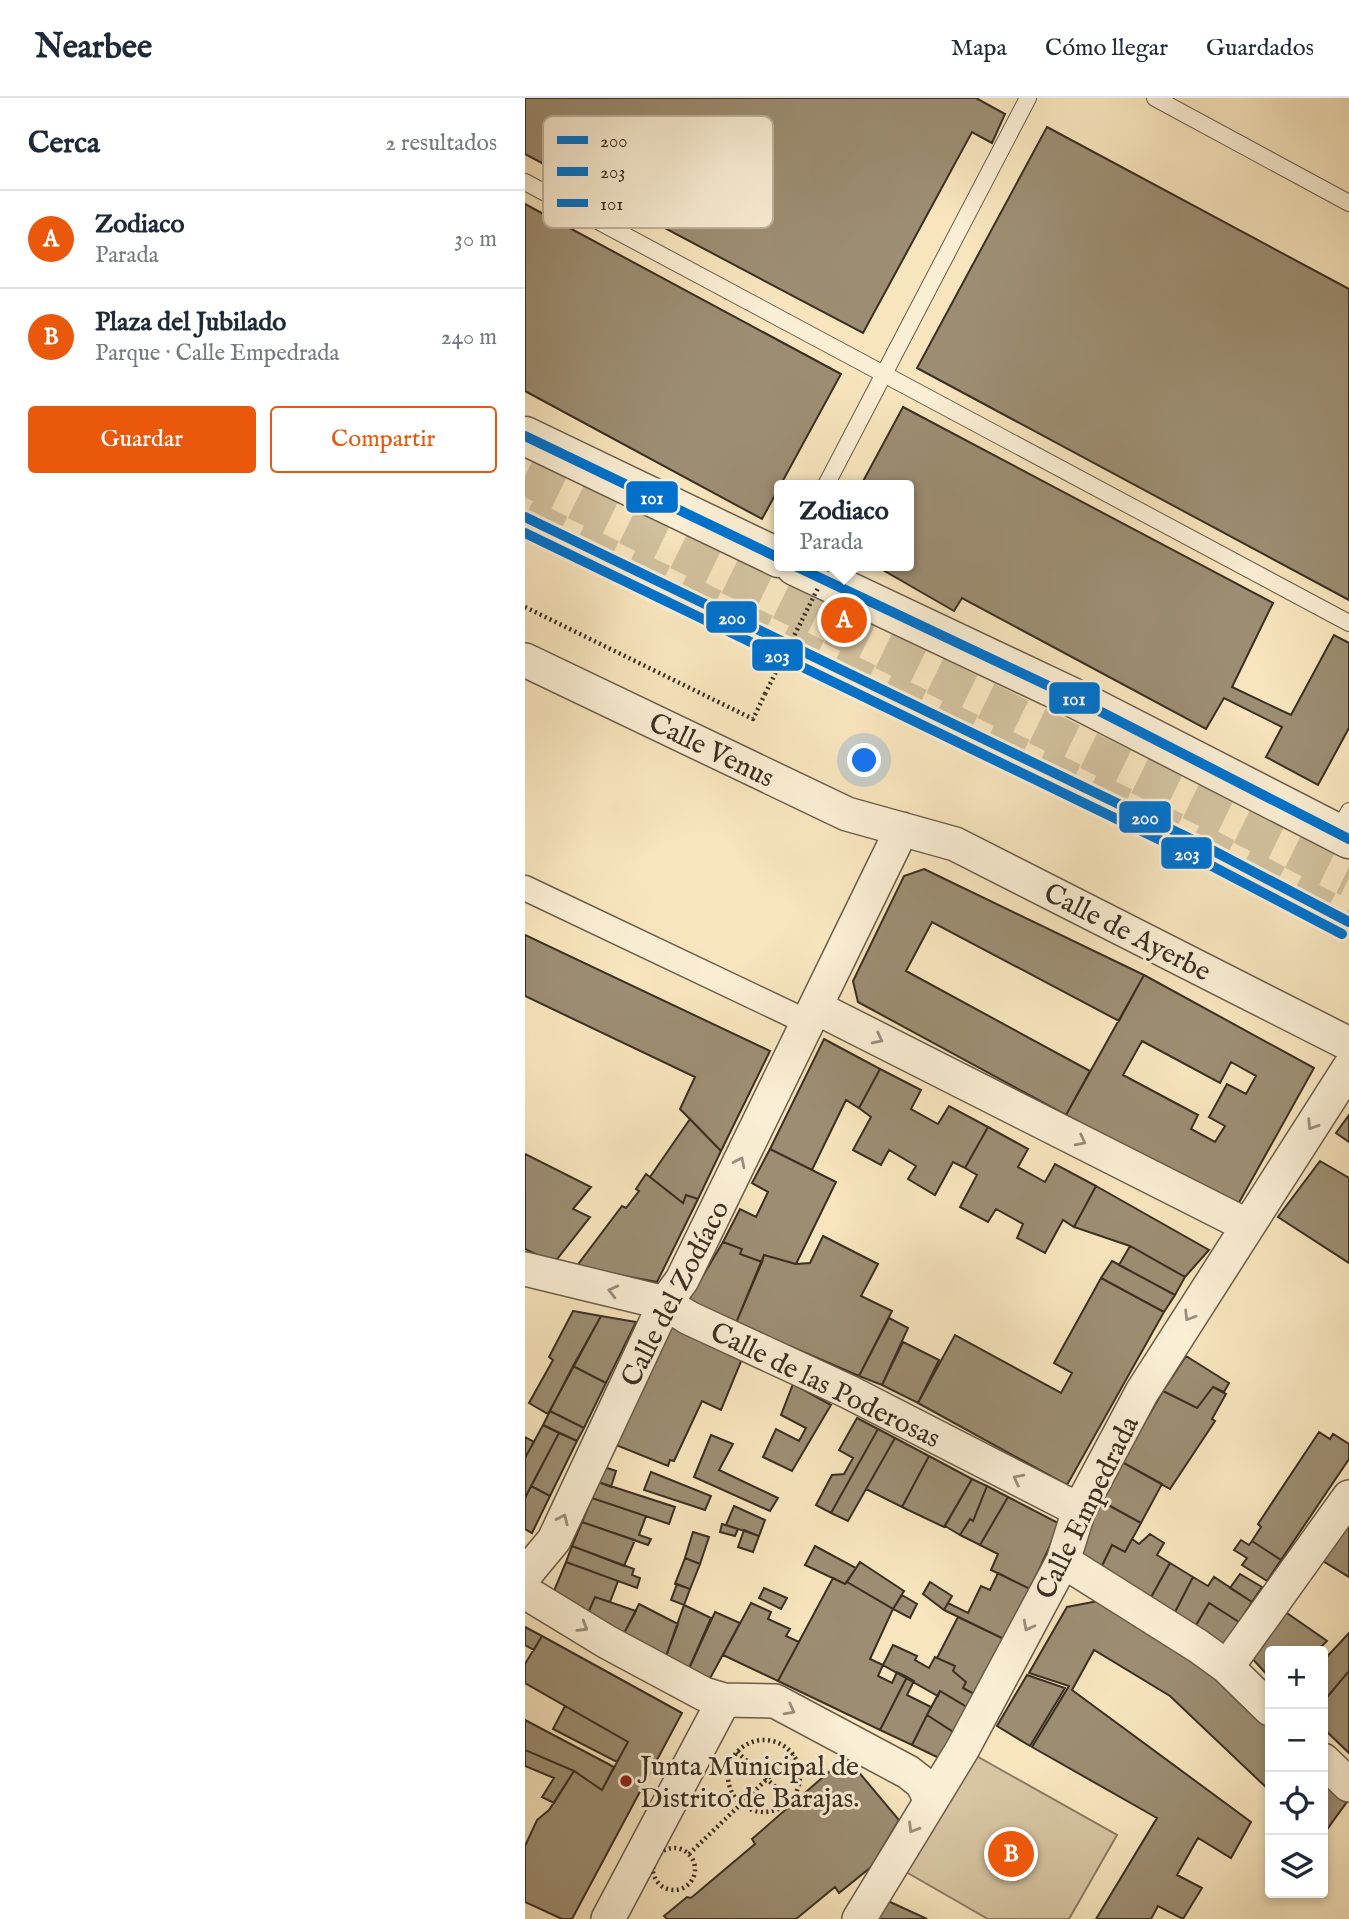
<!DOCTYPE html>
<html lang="es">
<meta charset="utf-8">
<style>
:root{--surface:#fff;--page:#f6f6f7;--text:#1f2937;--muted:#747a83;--line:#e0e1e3;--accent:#ea580c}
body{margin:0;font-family:"IM FELL English",serif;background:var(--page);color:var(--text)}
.controls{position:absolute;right:21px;bottom:21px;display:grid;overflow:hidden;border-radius:7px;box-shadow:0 4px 10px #0003}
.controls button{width:63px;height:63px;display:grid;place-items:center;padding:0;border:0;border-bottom:2px solid var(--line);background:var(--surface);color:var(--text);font:35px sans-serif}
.you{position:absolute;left:340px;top:663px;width:24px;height:24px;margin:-18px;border:5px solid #fff;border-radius:50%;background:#1a73e8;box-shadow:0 0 0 10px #1a73e833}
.badge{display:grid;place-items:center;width:46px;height:46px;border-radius:50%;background:var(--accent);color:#fff;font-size:23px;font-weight:700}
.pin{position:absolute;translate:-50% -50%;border:4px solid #fff;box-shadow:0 2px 7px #0006}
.popup{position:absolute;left:249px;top:382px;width:140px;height:91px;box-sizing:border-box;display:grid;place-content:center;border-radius:7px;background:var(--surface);filter:drop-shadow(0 2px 5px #0005);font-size:23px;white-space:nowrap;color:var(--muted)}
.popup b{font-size:26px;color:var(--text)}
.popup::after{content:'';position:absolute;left:50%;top:100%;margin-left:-14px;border:14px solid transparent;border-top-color:var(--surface)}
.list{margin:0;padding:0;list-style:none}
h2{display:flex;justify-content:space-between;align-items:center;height:91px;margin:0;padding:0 28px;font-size:30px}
h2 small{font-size:23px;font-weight:400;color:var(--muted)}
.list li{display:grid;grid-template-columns:46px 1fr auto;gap:21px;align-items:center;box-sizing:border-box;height:98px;padding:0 28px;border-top:2px solid var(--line)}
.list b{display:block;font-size:26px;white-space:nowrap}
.list p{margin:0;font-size:23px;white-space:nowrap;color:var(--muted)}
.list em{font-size:23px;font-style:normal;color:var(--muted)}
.actions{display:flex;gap:14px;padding:21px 28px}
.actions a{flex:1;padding:16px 0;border:2px solid var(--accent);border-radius:7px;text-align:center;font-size:24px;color:var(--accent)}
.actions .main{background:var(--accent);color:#fff}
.icon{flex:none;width:38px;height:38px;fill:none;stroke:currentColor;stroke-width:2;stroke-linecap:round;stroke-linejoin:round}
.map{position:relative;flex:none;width:824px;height:1821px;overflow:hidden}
header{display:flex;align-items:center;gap:42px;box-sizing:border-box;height:98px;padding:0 35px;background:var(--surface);border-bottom:2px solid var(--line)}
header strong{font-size:33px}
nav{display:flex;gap:38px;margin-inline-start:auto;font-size:24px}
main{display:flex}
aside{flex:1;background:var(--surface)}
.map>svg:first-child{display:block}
.green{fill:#d8c6a3;stroke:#897a63;stroke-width:2}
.building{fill:#9d8e73;stroke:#3a2f23;stroke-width:2;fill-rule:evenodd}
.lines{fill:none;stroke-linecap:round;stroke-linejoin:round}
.motorway-tunnel{stroke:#d2c19e;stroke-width:38;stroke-dasharray:38 19;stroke-linecap:butt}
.service-casing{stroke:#6a5c4a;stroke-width:18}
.pedestrian-casing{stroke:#6a5c4a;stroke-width:27}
.minor-casing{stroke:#6a5c4a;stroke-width:36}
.tertiary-casing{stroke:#6a5c4a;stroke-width:41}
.path{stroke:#3a2f23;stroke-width:4.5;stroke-dasharray:2 3.5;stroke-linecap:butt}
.service{stroke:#faeed4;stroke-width:16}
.pedestrian{stroke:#faeed4;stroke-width:24}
.minor{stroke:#faeed4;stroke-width:33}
.tertiary{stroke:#faeed4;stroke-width:38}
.path-bridge{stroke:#3a2f23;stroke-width:4.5;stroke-dasharray:2 3.5;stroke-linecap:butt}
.bus-1-casing{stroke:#faeed4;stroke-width:16}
.bus-2-casing{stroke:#faeed4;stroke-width:16}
.bus-3-casing{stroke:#faeed4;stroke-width:16}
.bus-1{stroke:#0072ce;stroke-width:10}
.bus-2{stroke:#0072ce;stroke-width:10}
.bus-3{stroke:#0072ce;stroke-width:10}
.oneway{stroke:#9a8e7c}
.poi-dot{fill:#8f2418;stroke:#faeed4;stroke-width:2.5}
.labels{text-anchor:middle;stroke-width:6;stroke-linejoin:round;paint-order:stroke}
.street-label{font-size:28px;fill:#3a2f23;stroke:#faeed4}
.poi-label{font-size:28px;fill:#3a2f23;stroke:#faeed4;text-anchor:start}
.key{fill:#faeed4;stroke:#c0b59f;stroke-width:2}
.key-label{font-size:19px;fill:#3a2f23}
.line-badge{stroke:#faeed4;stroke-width:2.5}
.badge-label{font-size:19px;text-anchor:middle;font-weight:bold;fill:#fff}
</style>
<header>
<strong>Nearbee</strong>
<nav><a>Mapa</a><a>Cómo llegar</a><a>Guardados</a></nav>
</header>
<main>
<aside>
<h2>Cerca<small>2 resultados</small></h2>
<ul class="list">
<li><span class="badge">A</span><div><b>Zodiaco</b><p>Parada</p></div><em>30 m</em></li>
<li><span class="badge">B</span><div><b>Plaza del Jubilado</b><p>Parque · Calle Empedrada</p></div><em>240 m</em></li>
</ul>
<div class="actions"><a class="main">Guardar</a><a>Compartir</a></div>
</aside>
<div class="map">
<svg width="824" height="1821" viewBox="0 0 824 1821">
<rect width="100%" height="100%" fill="#f8e5bd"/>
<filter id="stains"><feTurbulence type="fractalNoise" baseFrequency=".00286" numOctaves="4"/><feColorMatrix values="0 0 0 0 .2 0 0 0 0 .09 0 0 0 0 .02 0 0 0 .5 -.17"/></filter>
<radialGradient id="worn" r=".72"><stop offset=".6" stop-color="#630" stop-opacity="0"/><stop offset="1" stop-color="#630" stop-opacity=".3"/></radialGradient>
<path class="green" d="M448,1656L592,1737L544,1821H463L381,1774Z"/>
<path class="building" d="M0,0H451L480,16L467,45L447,34L338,235L0,56Z
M522,29L824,191V502L392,270Z
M0,106L316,276L237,421L0,293Z
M378,309L748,505L707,589L766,617L809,537L824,545V630L793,687L741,659L757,629L699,600L681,631L437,500L429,513L351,468H384V387H336Z
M399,771L619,877L594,923L407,824L381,873L565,973L541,1017L333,904L328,883L379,778Z
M0,837L245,953L196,1053L155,1011L170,979L0,898Z
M619,877L789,970L711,1110L541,1017ZM617,943L695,985L706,964L731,978L721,996L702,986L684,1019L700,1028L690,1044L666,1031L673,1017L598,977Z
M299,941L355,971L334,1010L321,1002L287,1072L245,1051Z
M355,971L396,992L386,1011L413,1026L424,1008L463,1029L440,1070L428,1064L410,1097L383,1081L391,1068L364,1052L356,1067L328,1052L346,1019L334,1010Z
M824,1017V1044L811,1035Z
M165,1021L196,1053L173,1101L161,1097L158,1105L125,1079Z
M463,1029L503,1051L493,1069L520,1084L530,1066L571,1088L549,1129L538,1122L520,1155L492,1140L498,1126L471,1111L463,1124L435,1109L452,1077L440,1070Z
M245,1051L311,1084L271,1166L239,1157L237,1164L215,1156L217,1151L198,1144L215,1111L231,1119L243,1094L227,1085Z
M0,1056L66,1089L48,1111L65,1119L29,1165L0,1151Z
M795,1063L824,1080V1165L753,1119Z
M121,1076L158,1105L161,1097L173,1101L132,1184L51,1169L97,1108L101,1110L114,1093L111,1091Z
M571,1088L684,1152L660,1179L605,1148L549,1129Z
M298,1138L353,1166L336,1198L367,1213L334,1278L211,1225L239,1157L271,1166L285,1165Z
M198,1144L217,1151L215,1156L237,1164L211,1225L163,1203Z
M605,1148L660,1179L650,1197L594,1167Z
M587,1163L650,1197L639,1214L576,1180Z
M576,1180L639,1214L542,1387L393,1305L430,1237L536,1295L547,1275L529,1265Z
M48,1213L76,1218L23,1316L4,1305L28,1262L24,1259Z
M76,1218L111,1224L81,1285L48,1268Z
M364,1220L383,1230L357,1287L334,1278Z
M145,1226L217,1261L196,1312L177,1303L149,1363L145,1362L143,1368L91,1347Z
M378,1244L414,1262L393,1305L357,1287Z
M661,1258L704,1285L699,1294L688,1289L672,1310L638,1293Z
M48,1268L81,1285L59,1330L25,1313Z
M268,1286L306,1307L267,1373L238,1359L251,1331L274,1343L281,1330L256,1317Z
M688,1289L701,1296L687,1321L690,1323L645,1391L597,1364L638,1293L672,1310Z
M25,1313L59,1330L52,1343L18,1327Z
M332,1320L353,1331L306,1415L291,1407L307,1377L319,1376L328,1360L314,1352Z
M18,1327L34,1335L0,1400V1360Z
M353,1331L370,1340L323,1423L306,1415Z
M794,1334L805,1341L808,1336L824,1346V1361L756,1462L727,1443L736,1429L733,1426Z
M34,1335L52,1343L25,1398L6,1388Z
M186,1337L208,1346L194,1372L253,1400L245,1413L169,1379Z
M0,1339L9,1344L0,1360Z
M370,1340L404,1358L377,1409L341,1391Z
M404,1358L447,1381L419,1429L377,1409Z
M597,1364L637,1386L616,1425L576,1403Z
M79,1369L91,1373L86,1389L73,1384Z
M126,1374L186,1398L180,1412L119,1392Z
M447,1381L462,1388L448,1423L445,1421L435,1437L420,1428Z
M73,1384L150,1409L144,1426L67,1400Z
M6,1388L25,1398L7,1435L0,1431V1400Z
M462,1388L483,1399L455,1447L435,1437L445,1421L448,1423Z
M483,1399L535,1426L505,1491L466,1472L473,1456L455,1447Z
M67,1400L121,1418L114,1437L126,1441L123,1447L57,1424Z
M576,1403L616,1425L600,1454L587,1447L576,1470L551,1453Z
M209,1408L240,1422L234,1438L201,1427Z
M57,1424L110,1442L99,1468L47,1448Z
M197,1426L213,1431L210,1438L195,1434Z
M824,1426V1479L793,1460Z
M219,1432L234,1438L228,1454L213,1449Z
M168,1434L184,1439L175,1466L160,1460Z
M625,1436L639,1445L632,1457L645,1465L625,1501L576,1470L587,1447L600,1454L607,1441L614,1446Z
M716,1442L724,1447L727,1443L756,1462L742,1483L717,1467L722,1460L709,1452Z
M47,1448L109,1471L107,1477L115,1480L112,1490L41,1464Z
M290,1448L331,1470L320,1486L280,1467Z
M160,1460L175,1466L165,1491L150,1486Z
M41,1464L93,1483L85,1504L70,1499L60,1522L26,1500Z
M335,1464L379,1493L368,1511L322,1484Z
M645,1465L668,1479L649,1516L625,1501Z
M473,1475L505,1491L481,1542L419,1512L423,1505L443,1515L456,1488L465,1492Z
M715,1476L737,1489L727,1504L705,1490Z
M668,1479L683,1488L689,1479L727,1504L714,1524L684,1505L670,1529L649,1516Z
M308,1480L320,1486L322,1484L368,1511L345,1561L358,1567L353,1578L367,1585L372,1574L382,1579L355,1632L253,1583Z
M405,1484L427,1498L419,1512L398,1496Z
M152,1486L165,1491L159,1507L146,1502Z
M239,1490L262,1500L256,1511L234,1500Z
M377,1497L392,1506L385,1520L368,1511Z
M70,1499L111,1513L96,1541L60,1522Z
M573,1503L665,1553L745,1628V1693L645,1598L569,1552L547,1592L726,1724L706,1760L673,1740L652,1777L677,1790L658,1821L633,1808L626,1821H571L632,1720L507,1649L544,1588L504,1575L542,1509Z
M226,1505L246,1514L243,1521L265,1531L261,1538L274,1544L253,1583L198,1557Z
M684,1505L714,1524L698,1547L670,1529Z
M114,1506L153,1526L139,1564L96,1541Z
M159,1507L186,1520L162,1575L139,1564Z
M759,1513L802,1543L792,1553H745V1580L724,1557Z
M190,1514L215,1525L182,1586L162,1575Z
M433,1519L481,1542L455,1599L438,1590L441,1584L428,1573L430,1568L412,1560Z
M0,1529L17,1538L9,1552L0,1547Z
M824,1535V1573L798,1604V1563Z
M17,1538L157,1615L47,1821H37L0,1804V1748L12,1722L24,1712L49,1673L77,1692L103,1644L0,1585V1566Z
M368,1547L392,1558L390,1562L404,1570L410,1559L430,1568L428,1573L441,1584L438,1590L455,1599L447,1612L415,1593L413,1598L358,1567Z
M824,1573V1655L798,1630V1604Z
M502,1577L540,1590L505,1648L472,1628Z
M382,1579L389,1583L382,1597L406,1609L387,1647L355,1632Z
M415,1593L445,1611L430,1635L402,1617Z
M40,1608L103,1644L92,1664L28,1631Z
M402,1617L430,1635L414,1660L387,1647Z
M0,1622L89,1669L77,1692L49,1673L0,1652Z
M0,1652L49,1673L29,1705L17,1699L29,1680L0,1668Z
M321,1659L374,1722L346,1769L314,1795L310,1789L271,1821H142L139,1818L162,1799L166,1800L230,1746L227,1741Z
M798,1677L824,1701L798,1737Z
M363,1803L402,1821H353Z"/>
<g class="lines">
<path class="motorway-tunnel" d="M0,378L824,780
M0,419L666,741L824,824"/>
<defs>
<path id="service" d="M630,0L824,105
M0,84L824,525
M301,387L503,0
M813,735L824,713"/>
<path id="pedestrian" d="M0,790L284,925"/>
<path id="minor" d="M0,562L322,716L430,746L824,946
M292,910L721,1127
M0,1171L140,1205L164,1220L324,1294L554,1412
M538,1463L673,1548L702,1569L745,1611
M0,1477L29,1442L140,1205L157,1182L377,731
M0,1494L82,1544L179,1596L199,1602L250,1603L383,1674L397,1685L405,1701
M702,1569L824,1399
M798,1662L824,1687
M83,1821L199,1602
M334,1821L437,1652L538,1463L554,1412L617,1294L824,970"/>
<path id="tertiary" d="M0,338L254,460
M270,468L547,599L824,741"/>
</defs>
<use href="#service" class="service-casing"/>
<use href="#pedestrian" class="pedestrian-casing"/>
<use href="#minor" class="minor-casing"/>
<use href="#tertiary" class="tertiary-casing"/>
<path class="path" d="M0,509L228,621L240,596
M203 1678a36 36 0 1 1 72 0a36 36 0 1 1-72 0Z
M212,1654L266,1703
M128 1771a21 21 0 1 1 42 0a21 21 0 1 1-42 0Z
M164,1756L268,1656"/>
<use href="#service" class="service"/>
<use href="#pedestrian" class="pedestrian"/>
<use href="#minor" class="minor"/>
<use href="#tertiary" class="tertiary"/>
<path class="path-bridge" d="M240,596L304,468"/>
<defs>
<path id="bus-1" d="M0,419L666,741L824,824"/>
<path id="bus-2" d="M0,435L660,754L817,836"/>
<path id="bus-3" d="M0,338L254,460
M270,468L547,599L824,741"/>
</defs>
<use href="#bus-1" class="bus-1-casing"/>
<use href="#bus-2" class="bus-2-casing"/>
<use href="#bus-3" class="bus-3-casing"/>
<use href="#bus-1" class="bus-1"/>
<use href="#bus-2" class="bus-2"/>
<use href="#bus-3" class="bus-3"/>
</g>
<defs><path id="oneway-chevron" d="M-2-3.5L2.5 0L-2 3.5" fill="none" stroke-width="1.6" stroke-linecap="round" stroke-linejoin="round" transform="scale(1.75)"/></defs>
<g class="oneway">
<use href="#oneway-chevron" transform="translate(353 941) rotate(27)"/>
<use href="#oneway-chevron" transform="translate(787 1027) rotate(123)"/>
<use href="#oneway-chevron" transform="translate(556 1043) rotate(27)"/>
<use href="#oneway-chevron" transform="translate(215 1064) rotate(-64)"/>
<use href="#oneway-chevron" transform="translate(88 1193) rotate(-166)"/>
<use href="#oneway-chevron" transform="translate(664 1218) rotate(122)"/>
<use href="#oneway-chevron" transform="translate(493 1381) rotate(-153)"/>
<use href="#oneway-chevron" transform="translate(38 1421) rotate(-65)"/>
<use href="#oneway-chevron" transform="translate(503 1528) rotate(118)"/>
<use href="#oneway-chevron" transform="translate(58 1529) rotate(31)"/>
<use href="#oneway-chevron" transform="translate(265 1612) rotate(28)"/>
<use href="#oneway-chevron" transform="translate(388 1730) rotate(121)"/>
</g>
<circle class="poi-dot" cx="101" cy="1683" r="7"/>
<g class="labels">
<g class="street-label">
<text transform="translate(187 651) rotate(26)" y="10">Calle Venus</text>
<text transform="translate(603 833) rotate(27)" y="10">Calle de Ayerbe</text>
<text transform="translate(149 1195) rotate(-63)" y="10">Calle del Zodíaco</text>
<text transform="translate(301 1286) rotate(26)" y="10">Calle de las Poderosas</text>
<text transform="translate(561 1409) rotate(-64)" y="10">Calle Empedrada</text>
</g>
<g class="poi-label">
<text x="115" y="1677">Junta Municipal de<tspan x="115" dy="32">Distrito de Barajas.</tspan></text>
</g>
</g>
<rect x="18" y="18" width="230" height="112" rx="10" class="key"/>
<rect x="32" y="38" width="31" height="8" fill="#0072ce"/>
<rect x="32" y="69" width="31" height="9" fill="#0072ce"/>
<rect x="32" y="101" width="31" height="8" fill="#0072ce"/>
<g class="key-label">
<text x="75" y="49">200</text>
<text x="75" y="80">203</text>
<text x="75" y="112">101</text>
</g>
<g class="line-badge">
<rect x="100" y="382" width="54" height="34" rx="7" fill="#0072ce"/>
<rect x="180" y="502" width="53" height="34" rx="7" fill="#0072ce"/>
<rect x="226" y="540" width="53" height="34" rx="7" fill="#0072ce"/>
<rect x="523" y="583" width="53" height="34" rx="7" fill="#0072ce"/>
<rect x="593" y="702" width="54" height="34" rx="7" fill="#0072ce"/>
<rect x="635" y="738" width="53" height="34" rx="7" fill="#0072ce"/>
</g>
<g class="badge-label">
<text x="127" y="406">101</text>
<text x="207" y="526">200</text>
<text x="252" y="564">203</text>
<text x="549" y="607">101</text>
<text x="620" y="726">200</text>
<text x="662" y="762">203</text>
</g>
<rect width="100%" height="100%" filter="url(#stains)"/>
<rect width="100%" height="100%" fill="url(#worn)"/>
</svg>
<div class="controls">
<button>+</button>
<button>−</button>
<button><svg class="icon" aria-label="locate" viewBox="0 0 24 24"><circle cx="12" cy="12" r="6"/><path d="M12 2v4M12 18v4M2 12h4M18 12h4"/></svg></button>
<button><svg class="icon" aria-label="layers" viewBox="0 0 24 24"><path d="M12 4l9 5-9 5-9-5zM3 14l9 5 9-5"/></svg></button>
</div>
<div class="you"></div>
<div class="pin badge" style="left:319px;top:522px">A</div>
<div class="popup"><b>Zodiaco</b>Parada</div>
<div class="pin badge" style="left:486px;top:1756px">B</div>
</div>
</main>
